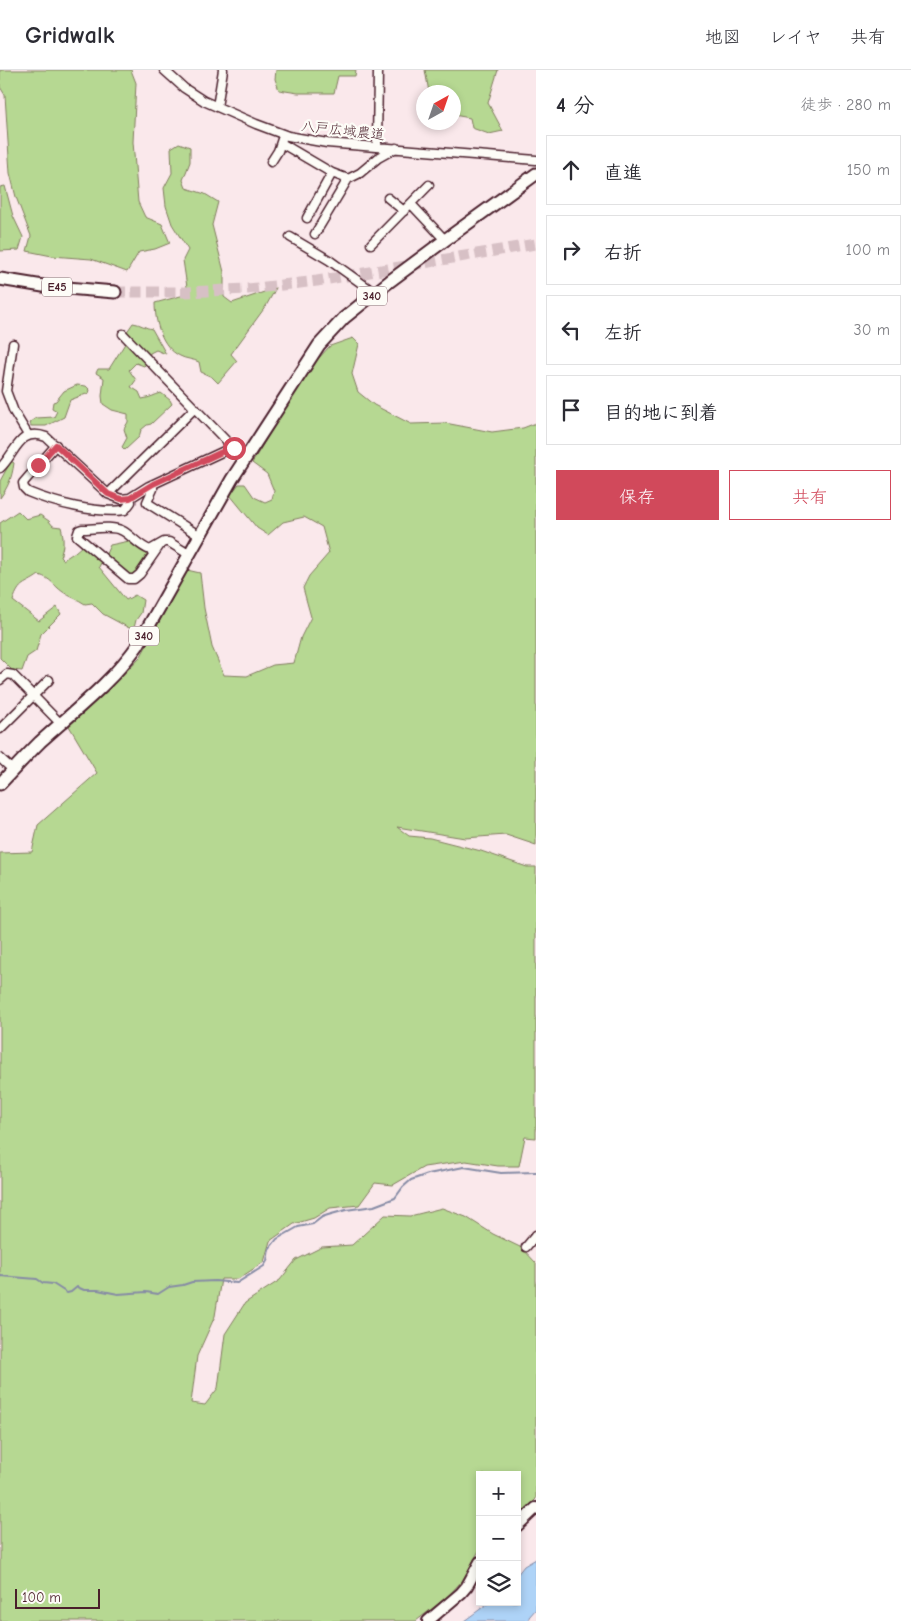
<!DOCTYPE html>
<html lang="ja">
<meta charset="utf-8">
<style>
:root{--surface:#fff;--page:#f7f7f7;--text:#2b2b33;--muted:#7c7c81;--line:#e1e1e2;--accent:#d1495b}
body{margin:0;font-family:"Comic Neue","Klee One",sans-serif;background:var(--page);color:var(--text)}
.controls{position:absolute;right:15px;bottom:15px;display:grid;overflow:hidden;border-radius:0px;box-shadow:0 2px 8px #0003}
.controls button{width:45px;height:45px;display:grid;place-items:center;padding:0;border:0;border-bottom:1px solid var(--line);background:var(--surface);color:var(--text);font:25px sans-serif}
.compass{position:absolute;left:416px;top:15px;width:45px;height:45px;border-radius:50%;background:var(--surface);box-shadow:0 2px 8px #0003;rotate:40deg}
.scale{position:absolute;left:15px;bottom:12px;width:85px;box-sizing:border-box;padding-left:5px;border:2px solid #4a1f2b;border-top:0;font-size:14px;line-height:18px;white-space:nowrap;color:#4a1f2b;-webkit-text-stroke:4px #fdfcf7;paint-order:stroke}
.stop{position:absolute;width:15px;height:15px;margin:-11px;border:4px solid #d1495b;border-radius:50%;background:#fff}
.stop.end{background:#d1495b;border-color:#fff;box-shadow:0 1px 5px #0008}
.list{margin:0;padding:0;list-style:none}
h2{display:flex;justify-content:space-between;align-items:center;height:65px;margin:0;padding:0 20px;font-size:21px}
h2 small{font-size:16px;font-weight:400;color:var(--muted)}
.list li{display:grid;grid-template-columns:32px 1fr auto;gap:15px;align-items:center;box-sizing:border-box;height:70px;margin:0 10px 10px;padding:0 10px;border:1px solid var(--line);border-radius:0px}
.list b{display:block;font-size:19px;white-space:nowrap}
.list em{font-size:16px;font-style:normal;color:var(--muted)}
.actions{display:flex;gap:10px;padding:15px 20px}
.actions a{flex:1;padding:11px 0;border:1px solid var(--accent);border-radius:0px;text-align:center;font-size:18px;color:var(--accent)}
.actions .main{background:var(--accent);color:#fff}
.icon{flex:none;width:28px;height:28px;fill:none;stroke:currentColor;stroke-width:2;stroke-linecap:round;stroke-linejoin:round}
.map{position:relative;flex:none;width:536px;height:1551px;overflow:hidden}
header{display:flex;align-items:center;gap:30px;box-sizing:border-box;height:70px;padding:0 25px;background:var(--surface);border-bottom:1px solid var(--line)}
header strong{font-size:24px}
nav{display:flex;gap:28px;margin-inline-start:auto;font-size:18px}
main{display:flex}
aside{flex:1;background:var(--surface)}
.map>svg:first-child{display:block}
.green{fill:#b6d892;stroke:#807c5e}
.water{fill:#aed3f7;stroke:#868ba5}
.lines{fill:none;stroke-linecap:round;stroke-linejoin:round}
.stream{stroke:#868ba5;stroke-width:2}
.highway-tunnel{stroke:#d7c0c5;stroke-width:11;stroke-dasharray:11 5.5;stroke-linecap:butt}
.minor-casing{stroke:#4a1f2b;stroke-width:11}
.major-casing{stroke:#4a1f2b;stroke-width:14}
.highway-casing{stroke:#4a1f2b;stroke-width:15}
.minor{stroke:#fdfcf7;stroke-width:8}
.major{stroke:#fdfcf7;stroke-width:10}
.highway{stroke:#fdfcf7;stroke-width:11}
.route{stroke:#d1495b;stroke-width:6}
.labels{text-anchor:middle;stroke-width:4.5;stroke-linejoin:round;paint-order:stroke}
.shield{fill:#fdfcf7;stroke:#806168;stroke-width:1}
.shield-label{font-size:12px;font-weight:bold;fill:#4a1f2b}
.street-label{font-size:14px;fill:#4a1f2b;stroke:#fdfcf7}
</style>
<header>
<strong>Gridwalk</strong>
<nav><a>地図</a><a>レイヤ</a><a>共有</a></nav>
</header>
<main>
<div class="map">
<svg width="536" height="1551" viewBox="0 0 536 1551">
<rect width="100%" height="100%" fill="#fae8eb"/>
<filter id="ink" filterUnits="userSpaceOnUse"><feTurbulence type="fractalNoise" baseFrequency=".02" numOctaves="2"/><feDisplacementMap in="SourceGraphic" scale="10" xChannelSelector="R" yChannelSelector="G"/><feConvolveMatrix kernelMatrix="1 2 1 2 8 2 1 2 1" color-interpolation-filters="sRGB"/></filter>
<g filter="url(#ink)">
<path class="green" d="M0,0H131L136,13L133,72L138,132L145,147L162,154L170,173L155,179L139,182L127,202L91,189L52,186L27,181L31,166L16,127L10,103L5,25L0,17Z
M276,0H356L355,6H338L334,23H298L279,20L275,9Z
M425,0H498L488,33L503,61L489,64L472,58L470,48L454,45L453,22H429Z
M179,73L190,77V92L183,110L186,118L205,124L218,132L212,155L224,202V227L232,233L276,218L266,236L231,284L237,291L218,313L212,307L201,302L199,292C193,289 185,289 180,286C161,277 155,251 155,233L188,224L183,190L188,180L172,154L166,136L164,118L172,103L171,78Z
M5,116L13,146L23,167L19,180L0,181V117Z
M133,253C141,254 145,258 152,259L166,284L156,280L150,283L147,293L144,296L136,293L129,300L136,310L131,317L139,322L142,329C150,328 154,325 161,323L170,330L172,334L151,354L147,355L141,360L139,367L125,380L122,377L127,368L124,359L128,352V344L112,340L103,334L102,326L104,308L96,303L98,299H109L126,272V263Z
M353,268L359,274L352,304L358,322L374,335L411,354L445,353L492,362L523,358L536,353V775L506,765L465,768L397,757L409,766L430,768L481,781L527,797H536V1068L525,1067L519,1096H498L466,1091L424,1097L393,1115L375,1113L359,1135L330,1138L314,1148L294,1154L270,1171L264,1192L238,1209H221L215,1246L197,1286L191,1333L205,1335L218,1318L225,1264L245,1233L280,1210L296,1190L322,1177L352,1175L385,1145L410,1146L442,1138L466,1147L493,1164L522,1178L536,1193V1429L517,1448V1405H480V1479L462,1511L447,1527L416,1551H0V783L32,782L38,755L97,703L69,656L106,622L141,586L187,500L200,503L204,538L212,577L224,605L247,606L273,595L294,593L301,567L311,547L303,518L309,506L329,483L322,457L304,447L283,452L268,465L257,458L230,425L239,414H245L254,427L265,432L272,429L274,421L267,404L252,393L298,315L317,290L330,276Z
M77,315L86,316L90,320L89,323L70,330L64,347L46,356H31L30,352L36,348L54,347L57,341L52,338L53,332L56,331L64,321Z
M11,391L14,393C12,408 8,417 0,428V411Z
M18,441L26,449L40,445L49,451L53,456L61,457C64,468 64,476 60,487L63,490L75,482L82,476L102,491L99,497L126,530L135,525L143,530L141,543L136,550L134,558L131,559L103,544L92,533L85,534C78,529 70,527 63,522C53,515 52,509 39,505C24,516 20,511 13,531L39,551L57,537L61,544L41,564L36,581L27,587L22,601L12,600L0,588V453Z
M129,471L148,484L149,486L138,502L132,507L127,506L105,486L110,475Z"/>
<path class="water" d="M536,1489V1539L529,1547V1551H464L490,1532H517V1505L524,1496Z"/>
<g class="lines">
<path class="stream" d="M0,1206L37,1209L43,1213L53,1214L67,1223L71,1222L77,1217L84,1220H98L118,1224L146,1222L158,1224L169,1217L183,1215L192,1212L215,1211L237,1213L264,1196L267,1191L269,1179L277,1169L298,1157L313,1154L322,1147L328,1145L346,1140L374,1136L395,1128L403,1117L411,1110L428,1104L464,1097L501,1103L536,1102"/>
<path class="highway-tunnel" d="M115,222H186L248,219L317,211L536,174"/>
<defs>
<path id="minor" d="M164,0L184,18L204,31L256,54L288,66L327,73L536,90
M217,37L223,0
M281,73L332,103L348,109
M377,77L378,0
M271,92L278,81L282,69
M388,128L404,141
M411,134L445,170
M307,148L332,103
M315,164L348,109L360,103L378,88L396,78
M290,167L329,190L375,223
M371,174L429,115
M123,264L234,379L246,385
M13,274L6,321L14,342L28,365
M56,375L23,413L24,418L28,422C54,433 97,444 125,440L131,432L130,428
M0,398C16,383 19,357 46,367L108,424L121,429L130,428L149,416L224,381L234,379
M153,414V419L147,432L149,434L200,466
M108,424L195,338
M160,475L140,504L134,509H128L77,466L79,460L82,459C94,459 112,455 123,461C133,467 139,476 150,480L164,472H169L190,485
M0,610L7,604L13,605L61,654
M0,659L49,610
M0,688L13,700
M526,1177L536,1165"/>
<path id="major" d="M517,1456L536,1438
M428,1551L461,1523L467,1516L480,1492"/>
<path id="highway" d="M0,209L43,216L115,222
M0,714C13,700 26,686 40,672C74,641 111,613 138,575L232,409L319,275L344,248L390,211L445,170L536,104"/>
</defs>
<use href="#minor" class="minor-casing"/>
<use href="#major" class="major-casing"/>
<use href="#highway" class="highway-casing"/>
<use href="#minor" class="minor"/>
<use href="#major" class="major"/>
<use href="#highway" class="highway"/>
</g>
</g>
<g class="lines" filter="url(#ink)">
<path class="route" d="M38,395L56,375L108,424L121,429L130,428L153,414L224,381L234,378"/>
</g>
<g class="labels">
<g class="shield">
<rect x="42" y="207.5" width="30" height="19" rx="4"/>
<rect x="357" y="216.5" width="30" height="19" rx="4"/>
<rect x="129" y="556.5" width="30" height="19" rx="4"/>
</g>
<g class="shield-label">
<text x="57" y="221">E45</text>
<text x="372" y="230">340</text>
<text x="144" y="570">340</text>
</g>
<g class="street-label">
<text transform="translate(343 60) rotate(6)" y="5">八戸広域農道</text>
</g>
</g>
</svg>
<div class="controls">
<button>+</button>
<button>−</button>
<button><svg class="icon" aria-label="layers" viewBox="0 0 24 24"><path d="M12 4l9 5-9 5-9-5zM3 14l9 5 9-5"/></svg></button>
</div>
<svg class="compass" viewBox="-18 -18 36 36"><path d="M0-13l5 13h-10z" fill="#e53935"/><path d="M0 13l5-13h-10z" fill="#7c7c81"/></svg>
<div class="scale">100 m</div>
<div class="stop" style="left:234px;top:378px"></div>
<div class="stop end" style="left:38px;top:395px"></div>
</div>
<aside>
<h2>4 分<small>徒歩 · 280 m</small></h2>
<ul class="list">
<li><svg class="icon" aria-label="ahead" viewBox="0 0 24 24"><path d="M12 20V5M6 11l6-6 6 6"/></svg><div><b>直進</b></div><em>150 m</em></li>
<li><svg class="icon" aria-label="right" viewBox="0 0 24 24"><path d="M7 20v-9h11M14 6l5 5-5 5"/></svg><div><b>右折</b></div><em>100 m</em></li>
<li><svg class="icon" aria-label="left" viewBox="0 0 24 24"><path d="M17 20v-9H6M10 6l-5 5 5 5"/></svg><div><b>左折</b></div><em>30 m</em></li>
<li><svg class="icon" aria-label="arrive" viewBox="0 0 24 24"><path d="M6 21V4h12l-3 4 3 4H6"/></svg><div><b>目的地に到着</b></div></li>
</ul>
<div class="actions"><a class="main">保存</a><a>共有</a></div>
</aside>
</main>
